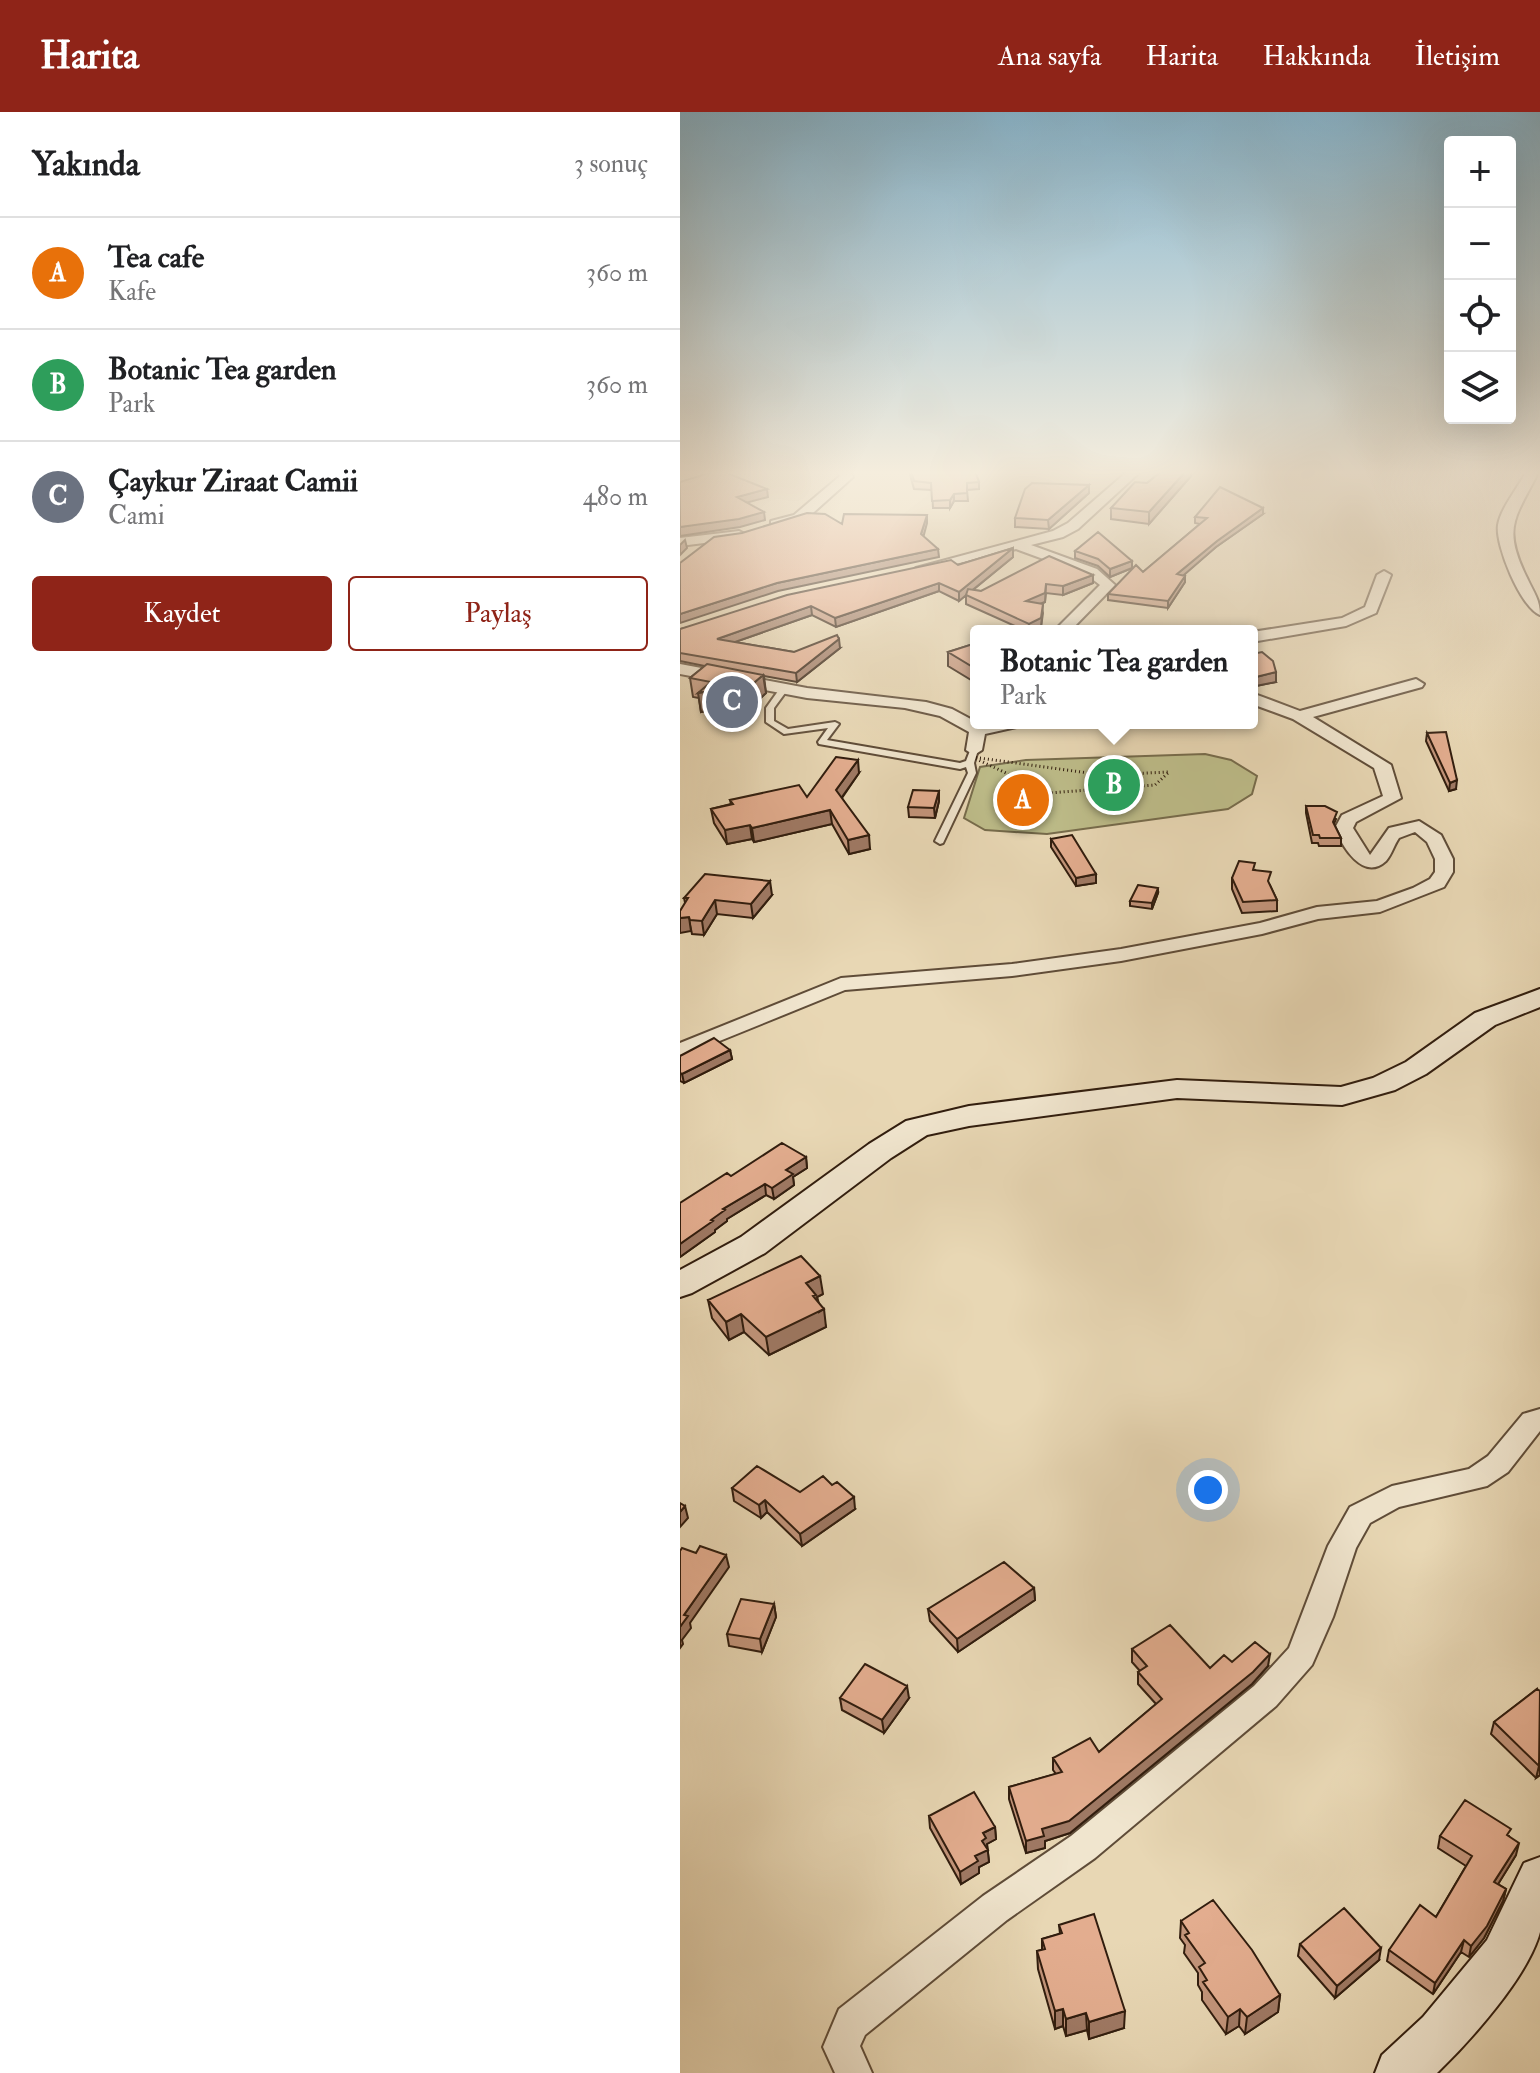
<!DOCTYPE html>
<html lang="tr">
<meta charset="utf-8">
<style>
:root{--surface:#fff;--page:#f2f2f2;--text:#202124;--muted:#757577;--line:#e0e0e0;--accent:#8f2418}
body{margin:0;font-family:"IM FELL Double Pica",serif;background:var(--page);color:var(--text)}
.controls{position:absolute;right:24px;top:24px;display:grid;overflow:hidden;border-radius:8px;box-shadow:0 8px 32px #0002}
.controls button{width:72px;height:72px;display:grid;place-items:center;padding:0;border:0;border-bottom:2px solid var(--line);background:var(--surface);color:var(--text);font:40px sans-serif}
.you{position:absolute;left:528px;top:1378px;width:28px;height:28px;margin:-20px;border:6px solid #fff;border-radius:50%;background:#1a73e8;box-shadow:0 0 0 12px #1a73e833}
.badge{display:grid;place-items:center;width:52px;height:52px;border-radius:50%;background:var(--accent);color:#fff;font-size:26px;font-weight:700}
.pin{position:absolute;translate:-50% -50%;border:4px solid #fff;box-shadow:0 2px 8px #0006}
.popup{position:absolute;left:290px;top:513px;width:288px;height:104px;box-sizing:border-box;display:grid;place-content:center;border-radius:8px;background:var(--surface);filter:drop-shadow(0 2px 6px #0005);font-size:26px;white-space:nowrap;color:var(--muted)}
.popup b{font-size:30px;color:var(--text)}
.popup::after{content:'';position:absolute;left:50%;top:100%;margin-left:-16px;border:16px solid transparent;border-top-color:var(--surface)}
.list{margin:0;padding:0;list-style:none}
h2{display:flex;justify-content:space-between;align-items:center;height:104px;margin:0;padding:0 32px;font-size:34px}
h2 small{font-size:26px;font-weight:400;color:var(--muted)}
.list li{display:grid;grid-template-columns:52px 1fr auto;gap:24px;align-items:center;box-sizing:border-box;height:112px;padding:0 32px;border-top:2px solid var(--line)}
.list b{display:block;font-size:30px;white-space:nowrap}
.list p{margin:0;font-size:26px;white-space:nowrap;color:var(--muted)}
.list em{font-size:26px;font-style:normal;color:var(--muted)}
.actions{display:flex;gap:16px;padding:24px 32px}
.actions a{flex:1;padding:18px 0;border:2px solid var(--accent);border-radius:8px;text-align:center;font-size:28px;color:var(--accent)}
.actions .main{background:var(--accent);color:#fff}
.icon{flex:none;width:44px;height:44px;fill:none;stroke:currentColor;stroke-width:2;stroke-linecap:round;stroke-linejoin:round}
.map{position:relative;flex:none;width:860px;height:1961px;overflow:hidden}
header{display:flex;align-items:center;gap:48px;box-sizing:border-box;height:112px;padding:0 40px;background:var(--accent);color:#fff}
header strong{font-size:38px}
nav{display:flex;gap:44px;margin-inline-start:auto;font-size:28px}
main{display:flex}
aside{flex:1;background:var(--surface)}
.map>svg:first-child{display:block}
.green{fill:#bdbc89;stroke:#776c4c;stroke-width:2}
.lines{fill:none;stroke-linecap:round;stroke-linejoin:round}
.lane-casing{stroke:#5f4c38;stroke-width:4}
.street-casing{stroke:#5f4c38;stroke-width:4}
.secondary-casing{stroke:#311d0e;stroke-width:4}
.path{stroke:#311d0e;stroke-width:3;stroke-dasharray:1 3;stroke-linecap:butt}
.lane{fill:#f0e5ce;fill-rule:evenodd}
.street{fill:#f0e5ce;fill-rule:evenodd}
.secondary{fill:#f0e5ce;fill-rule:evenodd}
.wall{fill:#c3957b;stroke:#311d0e;stroke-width:2}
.shaded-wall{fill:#9f7964;stroke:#311d0e;stroke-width:2}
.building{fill:#e3ad8f;stroke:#311d0e;stroke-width:2}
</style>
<header>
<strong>Harita</strong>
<nav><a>Ana sayfa</a><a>Harita</a><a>Hakkında</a><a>İletişim</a></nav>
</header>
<main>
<aside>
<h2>Yakında<small>3 sonuç</small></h2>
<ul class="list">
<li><span class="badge" style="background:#e8710a">A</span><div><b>Tea cafe</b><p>Kafe</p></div><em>360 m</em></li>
<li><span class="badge" style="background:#2e9e5b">B</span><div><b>Botanic Tea garden</b><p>Park</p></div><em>360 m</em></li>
<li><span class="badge" style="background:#6b7280">C</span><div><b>Çaykur Ziraat Camii</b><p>Cami</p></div><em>480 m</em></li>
</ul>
<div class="actions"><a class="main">Kaydet</a><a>Paylaş</a></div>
</aside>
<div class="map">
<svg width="860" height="1961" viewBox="0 0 860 1961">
<rect width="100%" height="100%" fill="#e8d7b4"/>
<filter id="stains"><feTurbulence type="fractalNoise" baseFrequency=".0025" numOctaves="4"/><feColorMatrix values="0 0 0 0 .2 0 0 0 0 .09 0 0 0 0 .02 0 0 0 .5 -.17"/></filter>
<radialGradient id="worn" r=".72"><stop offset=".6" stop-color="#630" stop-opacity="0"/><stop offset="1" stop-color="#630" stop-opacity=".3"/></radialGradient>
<path class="green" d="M525,642L551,648L577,664L572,682L548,697L367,722L305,718L284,706L300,655L346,648Z"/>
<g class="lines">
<defs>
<path id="lane" d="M101,575L108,577L94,596V609L108,617L155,610L159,612L147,628L280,651L286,649L291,636H297L298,638L294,651L296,661L263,731L260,732L255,729L288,661L286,655L280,657L139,632L138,630L148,616L104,622L86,610V596Z"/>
<path id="street" d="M157,359H169L173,365L124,409L91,415V409L114,403L160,364Z
M448,359H461L398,417L383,425L351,433L417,457L435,473L390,519H374L420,473L407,463L336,437L243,460L236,456L373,419L388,411Z
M843,359L858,361C834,408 822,416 848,468C854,481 860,488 860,503C841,496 815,433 818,413C821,396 837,377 845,362Z
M59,419L66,423L64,426L0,434V426Z
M704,459L711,463L696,501L666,514L572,530V520L662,506L685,495L697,463Z
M0,552L127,576L246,590L272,597L300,612L343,611L341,614L305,622L302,638L294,643L286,638L289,620L260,604L225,596L127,586L0,562Z
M736,567L744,572L742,575L633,605L711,653L721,686L676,710L673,716L690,743L709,716L739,709L761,723L773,747V760L764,775L700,800L638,807L582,822L441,849L332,864L165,878L0,945V931L161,866L332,852L441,837L580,811L637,795L697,789L733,776L750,767L755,760V747L747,730L735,720L719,726C714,733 712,742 706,749C683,770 662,734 655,716L662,703L703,684L694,656L613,607L572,592V581L620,599Z
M860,1297V1319L828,1360L807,1374L719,1395L690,1411L676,1436L653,1505L632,1553L596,1594L415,1746L327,1808L185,1923L180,1934L192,1961H155L143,1935L159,1897L303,1784L391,1724L574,1574L609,1536L648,1434L670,1395L712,1374L789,1357L808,1344L843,1302Z"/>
<path id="secondary" d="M860,877V895L815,913L746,962L715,978L662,993L497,986L289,1014L247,1023L211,1046L85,1141L12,1181L0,1185V1158L61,1125L189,1032L226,1009L289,994L497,968L661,975L693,966L726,950L795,901Z
M860,1745C860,1768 860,1798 860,1820C848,1865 790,1929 757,1961H695L702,1943L743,1905L807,1828L844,1751Z"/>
</defs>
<use href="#lane" class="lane-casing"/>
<use href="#street" class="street-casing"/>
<use href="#secondary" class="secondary-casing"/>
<path class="path" d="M292,645L423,663L489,660L475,673L342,683L343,669Z"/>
<use href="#lane" class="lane"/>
<use href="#street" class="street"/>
<use href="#secondary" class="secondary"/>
</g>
<path class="wall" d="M229,359H295L299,370V377L287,378L288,389H274L270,396H253L252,378L234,377Z
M482,359H511V364L469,412L431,407V396L467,371Z
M409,381L369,417L335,415V406Z
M583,402L536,435L503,463L505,470L488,496L428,488V482L463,460L520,412L515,411V405Z
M333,436V445L293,478L301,479L413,463V471L383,483L366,481L365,490L361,492L363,501L361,515L353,519H346L286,492V483L279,489L259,479L156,515L132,503L55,530L114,540L160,536L117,570L84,564L86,581L71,595L58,592L21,600L19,586L13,585L10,566L25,554L0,549V517L278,453Z
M395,439L452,449V456L430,465L418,454L395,446Z
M296,531V571L268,554V540Z
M572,542L596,570L576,574L572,573Z
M747,621L776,677L769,679L746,629Z
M179,661L162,686L190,737L169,742L152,712L74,730L72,727L47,732L34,711L31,697L51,692L50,688L127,685Z
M259,679V689L255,706L229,705L228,695Z
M626,694L656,707L654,712L661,726V734H639L638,731H632L626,701Z
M371,727L416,762V771L396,774L371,735Z
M575,758L590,773L597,788V799L562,801L552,777V766Z
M478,781L472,797L450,794V789Z
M92,783L73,806L37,802L24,823L12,822L4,786Z
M50,938L52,947L4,971L0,969V944Z
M126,1045L127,1056L113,1065L114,1073L94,1087L86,1083L47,1107V1109L35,1118V1120L0,1145L51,1064Z
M143,1182L137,1185L146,1215L89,1243L64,1220L49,1228L32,1206L28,1188Z
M52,1376L120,1380L175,1397L122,1434L87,1400L81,1406L54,1389Z
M354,1476L355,1488L278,1540L250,1509L248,1497Z
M94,1492L96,1505L82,1540L49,1534L47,1522Z
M452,1537L530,1556L552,1550L588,1554L572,1572L390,1721L365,1729V1736L346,1741L329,1687V1675L376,1662L373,1658V1646L419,1640L476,1592L458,1572V1560L460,1559L452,1550Z
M857,1577L860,1663L856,1666L811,1622L814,1610Z
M160,1586H229L204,1621L162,1598Z
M249,1704L315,1715L316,1727L307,1732L309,1750L299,1755V1761L281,1772L250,1716Z
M760,1724H829L836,1743L818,1772L826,1777L823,1789L804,1826L789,1845L781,1840L753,1882L707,1849L709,1838L756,1805L786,1754L758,1736Z
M501,1809L600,1883L598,1900L565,1922L559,1914L546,1922L522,1888V1880L518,1873V1861L504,1841L505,1833L500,1826Z
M379,1813L444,1916L409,1927L407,1918L386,1924L383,1914L375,1917L358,1857L357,1839L362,1838V1827L380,1822Z
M620,1832L699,1848L655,1886L618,1844Z"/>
<path class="shaded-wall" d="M506,359H511V364L469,412V400Z
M409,373V381L369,417L368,408Z
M87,377L88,385L58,393L57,385Z
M274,382V389L270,396V388Z
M583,396V402L536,435L497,469V462L537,429Z
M84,400L85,408L60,415L0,424V415Z
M247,403V411L242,430L241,422Z
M5,428L7,436L0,443V433Z
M333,436V445L279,489V480Z
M258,437L259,445L98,479L0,511V502L97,471Z
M452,449V456L430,465V457Z
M413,463V471L383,483V474Z
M505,464V470L488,496V489Z
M259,471V479L156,515L155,506Z
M366,472L365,490L346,497V489Z
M363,492L361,515L353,519H349V512Z
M131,494L132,503L38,536L37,527Z
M159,527L160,536L117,570L116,561Z
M596,560V570L576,574V565Z
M83,563L86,581L71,595L68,576Z
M55,574L58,592L21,600L18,581Z
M178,648L179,661L157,692L156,678Z
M777,668L776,677L769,679L770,671Z
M259,679V689L255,706L254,696Z
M150,698L152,712L74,730L72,716Z
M70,713L72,727L47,732L45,718Z
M189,723L190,737L169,742L168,728Z
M416,762V771L396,774V766Z
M90,769L92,783L73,806L71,792Z
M478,776V781L472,797V791Z
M35,788L37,802L24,823L22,809Z
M9,805L11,819L0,821V806Z
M50,938L52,947L4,971L2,962Z
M126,1045L127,1056L113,1065L114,1073L94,1087L92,1076L106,1058Z
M85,1072L86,1083L47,1107V1109L35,1118V1120L0,1145V1132L43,1097Z
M140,1164L143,1182L137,1185L139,1200L144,1197L146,1215L89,1243L86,1225L126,1171Z
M61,1202L64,1220L49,1228L46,1210Z
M174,1385L175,1397L122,1434L120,1422Z
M85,1388L87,1400L81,1406L79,1393Z
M5,1394L8,1406L0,1415V1400Z
M46,1443L49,1455L10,1511L11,1516L2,1528L3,1532L0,1536V1515L4,1503Z
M354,1476L355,1488L278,1540L277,1527Z
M94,1492L96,1505L82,1540L80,1527Z
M590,1542L588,1554L572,1572L390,1721L365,1729V1736L346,1741V1729Z
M227,1574L229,1586L204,1621L202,1608Z
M860,1653V1663L856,1666L859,1654Z
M315,1715L316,1727L307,1732L309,1750L299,1755V1761L281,1772L280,1760L295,1744L303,1721Z
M839,1731L836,1743L812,1782L814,1770Z
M826,1777L823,1789L804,1826L789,1845L791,1834Z
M784,1828L781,1840L753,1882L755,1871Z
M701,1836L699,1848L655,1886L657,1874Z
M600,1883L598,1900L565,1922L567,1905Z
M383,1897V1914L375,1917V1899Z
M560,1897L559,1914L546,1922L548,1905Z
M445,1899L444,1916L409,1927V1910Z
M406,1901L407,1918L386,1924V1907Z"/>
<path class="building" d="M35,359H42L87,377L57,385L84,400L59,407L0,415V370Z
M231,359H295L299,370L287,371V381L274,382L270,388L252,389L251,371L234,369Z
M482,359H506L469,400L431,396L455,370L467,371Z
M352,371L409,373L368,408L335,406L345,377Z
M540,375L583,396L537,429L497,462L505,464L488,489L428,482L456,453L463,460L527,406L515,405Z
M127,401L145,402L162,412L164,402L247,403L241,422L258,437L97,471L0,502V451L34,425L62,421Z
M418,420L452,449L430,457L418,447L395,439Z
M333,436L279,480L259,471L155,506L131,494L37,527L114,540L157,523L159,527L116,561L0,541V517L107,483L271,448L278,453Z
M369,444L413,463L383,474L366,472L365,481L346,489L363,492L361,506L349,512L286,483L288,477L301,479Z
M296,531V557L268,540Z
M582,540L593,549L596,560L576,565L572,563V542Z
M27,552L83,563L68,576L55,574L18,581L31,570L10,566Z
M766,620L777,668L770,671L747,621Z
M156,645L178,648L156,678L189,723L168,728L150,698L72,716L70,713L45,718L31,697L53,692L50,688L119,673L127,685Z
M233,678L259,679L254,696L228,695Z
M626,694H645L657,700L653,710L661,726H640L639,723H633Z
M392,723L416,762L396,766L371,727Z
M559,749L575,751L573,758L591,760L588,769L597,788L563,790L552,766Z
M25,762L90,769L71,792L35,788L22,809L10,808L9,805L0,806V799L8,786H4Z
M458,773L478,776L472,791L450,789Z
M34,926L50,938L2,962L0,961V944Z
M102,1031L126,1045L106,1058L113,1062L92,1076L85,1072L43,1097L45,1098L31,1108L33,1109L0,1132V1091L47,1061L51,1064Z
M121,1144L140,1164L126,1171L136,1183L133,1184L144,1197L86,1225L61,1202L46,1210L28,1188Z
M77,1354L120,1380L143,1364L152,1373L157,1370L174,1385L120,1422L85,1388L79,1393L52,1376Z
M0,1391L5,1394L0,1400Z
M20,1434L46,1443L4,1503L8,1504L0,1515V1439L2,1436L16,1441Z
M324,1450L354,1476L277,1527L248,1497Z
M61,1487L94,1492L80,1527L47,1522Z
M490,1513L530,1556L544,1543L552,1550L575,1530L590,1542L573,1560L389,1709L362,1717L364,1724L346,1729L329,1675L382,1660L373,1646L410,1626L419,1640L482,1587L458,1560L467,1554L452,1537Z
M185,1552L227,1574L202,1608L160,1586Z
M857,1577L860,1579L859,1654L814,1610Z
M294,1680L315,1715L303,1721L306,1726L302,1729L308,1738L295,1744L298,1749L280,1760L249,1704Z
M785,1688L831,1717L827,1723L839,1731L814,1770L826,1777L807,1814L791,1834L784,1828L755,1871L709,1838L740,1793L756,1805L792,1744L760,1724Z
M533,1788L572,1838L600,1883L567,1905L560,1897L548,1905L523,1870L527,1868L519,1855L525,1851L505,1823L509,1821L501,1809Z
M664,1796L701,1836L657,1874L620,1832Z
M414,1802L445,1899L409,1910L406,1901L386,1907L383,1897L375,1899L357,1839L365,1837L362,1827L382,1821L379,1813Z"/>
<linearGradient id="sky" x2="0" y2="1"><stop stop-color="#87b6cf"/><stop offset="0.57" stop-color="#f5eddd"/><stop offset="1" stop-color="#f5eddd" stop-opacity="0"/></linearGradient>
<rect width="860" height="633" fill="url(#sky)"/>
<rect width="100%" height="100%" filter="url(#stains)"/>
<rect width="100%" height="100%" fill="url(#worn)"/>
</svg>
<div class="controls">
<button>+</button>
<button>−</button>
<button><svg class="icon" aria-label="locate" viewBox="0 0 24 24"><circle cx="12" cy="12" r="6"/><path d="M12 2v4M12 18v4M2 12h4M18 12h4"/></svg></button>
<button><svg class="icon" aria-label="layers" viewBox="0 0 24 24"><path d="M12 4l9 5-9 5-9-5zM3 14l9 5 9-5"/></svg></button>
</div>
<div class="you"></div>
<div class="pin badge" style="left:343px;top:688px;background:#e8710a">A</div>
<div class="pin badge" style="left:434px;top:673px;background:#2e9e5b">B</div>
<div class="popup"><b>Botanic Tea garden</b>Park</div>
<div class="pin badge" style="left:52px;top:590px;background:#6b7280">C</div>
</div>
</main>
